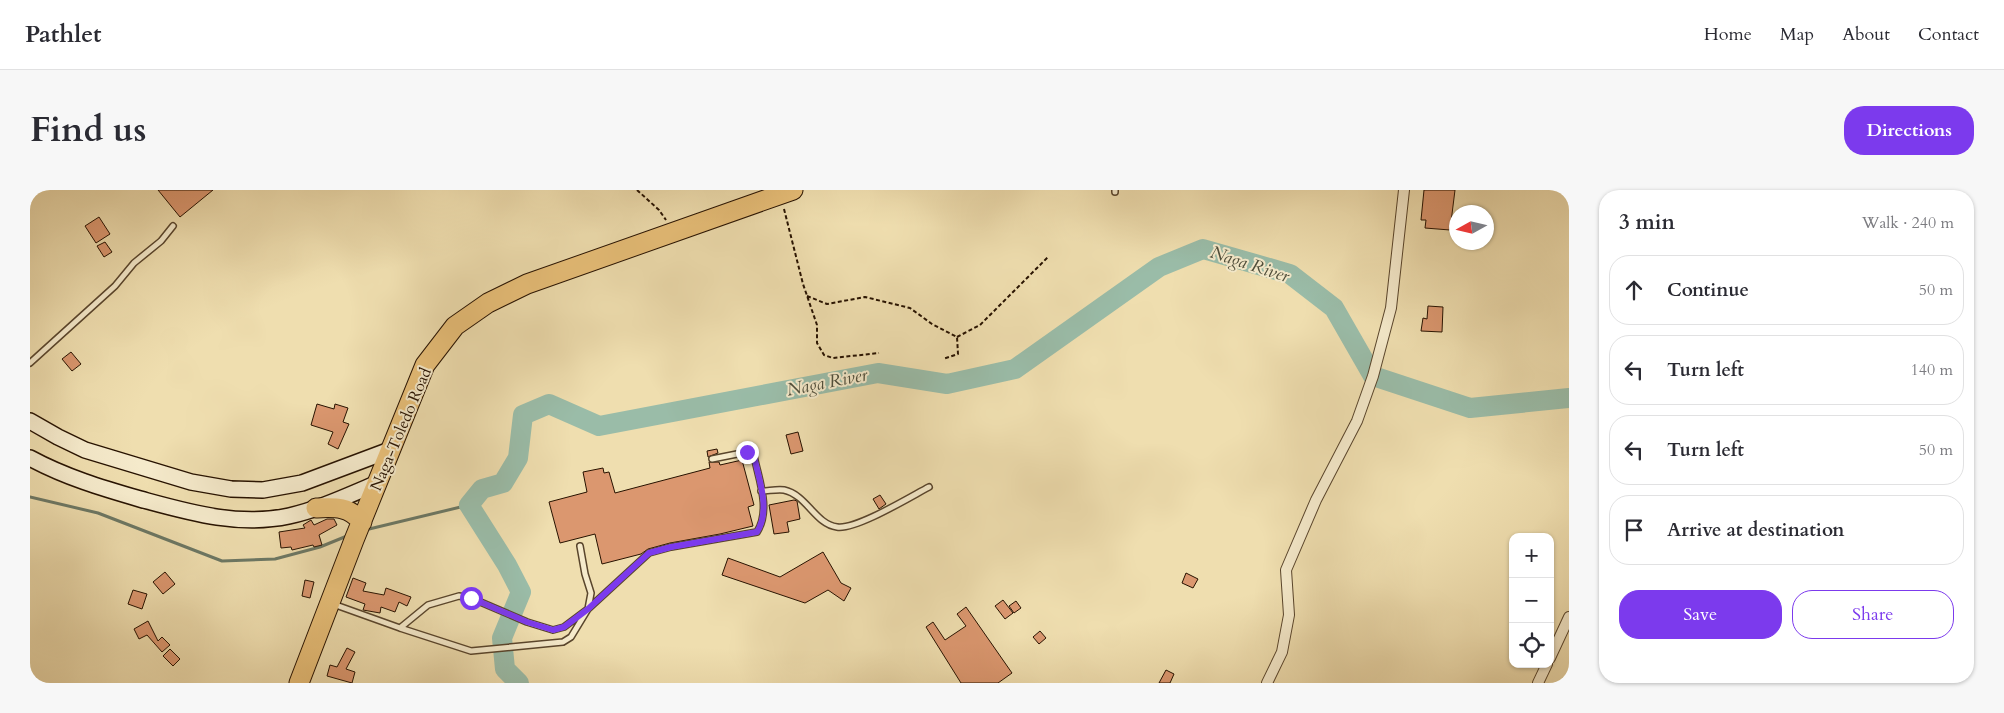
<!DOCTYPE html>
<meta charset="utf-8">
<style>
:root{--surface:#fff;--page:#f7f7f7;--text:#2b2b33;--muted:#7c7c81;--line:#e1e1e2;--accent:#7c3aed}
body{margin:0;font-family:Cardo,serif;background:var(--page);color:var(--text)}
.controls{position:absolute;right:15px;bottom:15px;display:grid;overflow:hidden;border-radius:10px;box-shadow:0 1px 4px #0004}
.controls button{width:45px;height:45px;display:grid;place-items:center;padding:0;border:0;border-bottom:1px solid var(--line);background:var(--surface);color:var(--text);font:25px sans-serif}
.compass{position:absolute;left:1419px;top:15px;width:45px;height:45px;border-radius:50%;background:var(--surface);box-shadow:0 1px 4px #0004;rotate:262deg}
.stop{position:absolute;width:15px;height:15px;margin:-11px;border:4px solid #7c3aed;border-radius:50%;background:#fff}
.stop.end{background:#7c3aed;border-color:#fff;box-shadow:0 1px 5px #0008}
.list{margin:0;padding:0;list-style:none}
h2{display:flex;justify-content:space-between;align-items:center;height:65px;margin:0;padding:0 20px;font-size:21px}
h2 small{font-size:16px;font-weight:400;color:var(--muted)}
.list li{display:grid;grid-template-columns:32px 1fr auto;gap:15px;align-items:center;box-sizing:border-box;height:70px;margin:0 10px 10px;padding:0 10px;border:1px solid var(--line);border-radius:20px}
.list b{display:block;font-size:19px;white-space:nowrap}
.list em{font-size:16px;font-style:normal;color:var(--muted)}
.actions{display:flex;gap:10px;padding:15px 20px}
.actions a{flex:1;padding:11px 0;border:1px solid var(--accent);border-radius:20px;text-align:center;font-size:18px;color:var(--accent)}
.actions .main{background:var(--accent);color:#fff}
.icon{flex:none;width:28px;height:28px;fill:none;stroke:currentColor;stroke-width:2;stroke-linecap:round;stroke-linejoin:round}
.map{position:relative;flex:none;width:1539px;height:493px;overflow:hidden;border-radius:20px}
header{display:flex;align-items:center;gap:30px;box-sizing:border-box;height:70px;padding:0 25px;background:var(--surface);border-bottom:1px solid var(--line)}
header strong{font-size:24px}
nav{display:flex;gap:28px;margin-inline-start:auto;font-size:18px}
.intro{display:flex;align-items:center;justify-content:space-between;box-sizing:border-box;height:120px;padding:0 30px}
h1{margin:0;font-size:35px}
.button{padding:12px 22px;border-radius:20px;background:var(--accent);color:#fff;font-size:18px;font-weight:700}
main{display:flex;gap:30px;padding:0 30px}
aside{flex:1;background:var(--surface);border-radius:20px;box-shadow:0 1px 4px #0004}
.map>svg:first-child{display:block}
.lines{fill:none;stroke-linecap:round;stroke-linejoin:round}
.stream{stroke:#6c7865;stroke-width:3}
.river{stroke:#9abca8;stroke-width:20}
.building{fill:#db976f;stroke:#271200}
.lane-casing{stroke:#59452c;stroke-width:8}
.street-casing{stroke:#59452c;stroke-width:12}
.secondary-casing{stroke:#271200;stroke-width:18}
.highway-casing{stroke:#271200;stroke-width:21}
.path{stroke:#271200;stroke-width:2;stroke-dasharray:4 2.5;stroke-linecap:butt}
.lane{stroke:#f5eacb;stroke-width:5}
.street{stroke:#f5eacb;stroke-width:10}
.secondary{stroke:#f5eacb;stroke-width:15}
.highway{stroke:#e8bf78;stroke-width:19}
.route{stroke:#7c3aed;stroke-width:6}
.labels{text-anchor:middle;stroke-width:4;stroke-linejoin:round;paint-order:stroke}
.street-label{font-size:16px;fill:#271200;stroke:#f5eacb}
.water-label{font-size:18px;font-style:italic;fill:#4f4e3b;stroke:#f5eacb}
</style>
<header>
<strong>Pathlet</strong>
<nav><a>Home</a><a>Map</a><a>About</a><a>Contact</a></nav>
</header>
<div class="intro"><h1>Find us</h1><a class="button">Directions</a></div>
<main>
<div class="map">
<svg width="1539" height="493" viewBox="0 0 1539 493">
<rect width="100%" height="100%" fill="#efdeaf"/>
<filter id="stains"><feTurbulence type="fractalNoise" baseFrequency=".004" numOctaves="4"/><feColorMatrix values="0 0 0 0 .2 0 0 0 0 .09 0 0 0 0 .02 0 0 0 .5 -.17"/></filter>
<radialGradient id="worn" r=".72"><stop offset=".6" stop-color="#630" stop-opacity="0"/><stop offset="1" stop-color="#630" stop-opacity=".3"/></radialGradient>
<g class="lines">
<path class="stream" d="M0,307L68,323L192,371L245,369L290,357L317,346
M335,340L439,315"/>
<path class="river" d="M489,493L475,479L472,448L491,402L477,375L439,315L452,299L473,293L488,268L493,225L519,214L569,236L848,183L917,194L985,179L1129,77L1173,59L1260,84L1304,118L1343,186L1440,218L1539,208"/>
</g>
<path class="building" d="M128,0H183L150,27Z
M1394,0H1425L1420,40L1395,38L1396,30H1391Z
M69,27L80,44L66,53L55,36Z
M75,52L82,62L74,67L67,56Z
M1398,116L1413,117L1412,142L1391,141L1393,128L1397,129Z
M41,162L51,174L42,181L32,169Z
M287,214L304,219L305,214L318,218L313,232L319,234L308,259L298,254L303,242L281,235Z
M768,242L773,261L761,264L756,245Z
M687,259L688,263L678,267L677,261Z
M712,270L724,315L718,317L723,336L690,344L640,353L618,359L611,364L572,374L565,344L530,353L519,312L557,302L553,282L573,278L574,283L579,282L585,303L680,278L679,272H689L690,275Z
M850,305L856,314L849,319L843,309Z
M764,310L767,311L770,329L757,332L759,342L744,344L739,315Z
M297,329H304L307,335L289,345L292,355L284,357L283,355L262,360L261,357L251,358L249,342L275,338L273,335L281,330L284,335Z
M793,362L811,393L821,398L814,411L798,400L775,413L692,385L698,368L750,387Z
M135,382L145,394L133,404L123,392Z
M1156,383L1168,389L1163,398L1152,393Z
M323,388L336,393L333,401L354,405L356,398L381,407L377,416L369,412L365,422L351,417L350,423L333,420L335,414L316,407Z
M275,390L284,392L280,408L272,406Z
M103,400L117,404L112,419L98,414Z
M973,410L983,423L975,429L965,416Z
M986,411L991,418L984,423L979,416Z
M936,417L982,483L968,493H931L896,437L903,432L915,450L936,436L927,424Z
M118,431L128,451L132,447L140,455L132,462L117,445L109,449L104,439Z
M1010,441L1016,448L1009,454L1003,447Z
M317,458L325,462L316,479L325,482L322,493L297,486L300,475L307,477Z
M140,459L150,469L143,476L133,466Z
M1136,480L1144,484L1140,493H1129Z"/>
<g class="lines">
<defs>
<path id="lane" d="M1085,2V0
M0,173L85,96L104,73L131,51L143,36
M731,301C738,301 747,299 754,300C777,305 785,334 807,337C826,340 880,307 899,297
M303,414L370,438L441,461L533,452L541,447L558,419L619,363L641,357L727,342C741,320 729,290 724,266L717,262L682,269
M370,438L398,415L429,406L441,408L497,432L523,440L534,437L558,419L561,403L555,384L550,356"/>
<path id="street" d="M1520,468L1539,427
M1237,493L1252,462L1259,425L1256,380L1286,310L1327,231L1343,186L1361,118L1374,0
M1508,493L1517,474"/>
<path id="secondary" d="M0,231L28,247L55,260L161,292L201,299L233,300L272,293L360,260
M0,268C35,287 72,298 110,309C158,322 208,337 259,326C290,319 319,305 348,293"/>
<path id="highway" d="M286,318C305,317 319,316 332,332
M269,493L324,350L395,175L425,136L458,113L497,94L763,0"/>
</defs>
<use href="#lane" class="lane-casing"/>
<use href="#street" class="street-casing"/>
<use href="#secondary" class="secondary-casing"/>
<use href="#highway" class="highway-casing"/>
<path class="path" d="M607,0L629,20L636,30
M754,19L773,94L787,135V153L794,165L803,168L849,163
M777,106L797,114L835,107L880,118L902,134L927,147L928,164L913,169
M927,147L950,135L1019,66"/>
<use href="#lane" class="lane"/>
<use href="#street" class="street"/>
<use href="#secondary" class="secondary"/>
<use href="#highway" class="highway"/>
</g>
<g class="lines">
<path class="route" d="M441,408L497,432L523,440L534,437L558,419L619,363L641,357L727,342C741,320 729,290 724,266L717,262"/>
</g>
<g class="labels">
<g class="street-label">
<text transform="translate(370 239) rotate(-67)" y="6">Naga-Toledo Road</text>
</g>
<g class="water-label">
<text transform="translate(1220 74) rotate(18)" y="6">Naga River</text>
<text transform="translate(797 192) rotate(-11)" y="6">Naga River</text>
</g>
</g>
<rect width="100%" height="100%" filter="url(#stains)"/>
<rect width="100%" height="100%" fill="url(#worn)"/>
</svg>
<div class="controls">
<button>+</button>
<button>−</button>
<button><svg class="icon" aria-label="locate" viewBox="0 0 24 24"><circle cx="12" cy="12" r="6"/><path d="M12 2v4M12 18v4M2 12h4M18 12h4"/></svg></button>
</div>
<svg class="compass" viewBox="-18 -18 36 36"><path d="M0-13l5 13h-10z" fill="#e53935"/><path d="M0 13l5-13h-10z" fill="#7c7c81"/></svg>
<div class="stop" style="left:441px;top:408px"></div>
<div class="stop end" style="left:717px;top:262px"></div>
</div>
<aside>
<h2>3 min<small>Walk · 240 m</small></h2>
<ul class="list">
<li><svg class="icon" aria-label="ahead" viewBox="0 0 24 24"><path d="M12 20V5M6 11l6-6 6 6"/></svg><div><b>Continue</b></div><em>50 m</em></li>
<li><svg class="icon" aria-label="left" viewBox="0 0 24 24"><path d="M17 20v-9H6M10 6l-5 5 5 5"/></svg><div><b>Turn left</b></div><em>140 m</em></li>
<li><svg class="icon" aria-label="left" viewBox="0 0 24 24"><path d="M17 20v-9H6M10 6l-5 5 5 5"/></svg><div><b>Turn left</b></div><em>50 m</em></li>
<li><svg class="icon" aria-label="arrive" viewBox="0 0 24 24"><path d="M6 21V4h12l-3 4 3 4H6"/></svg><div><b>Arrive at destination</b></div></li>
</ul>
<div class="actions"><a class="main">Save</a><a>Share</a></div>
</aside>
</main>
